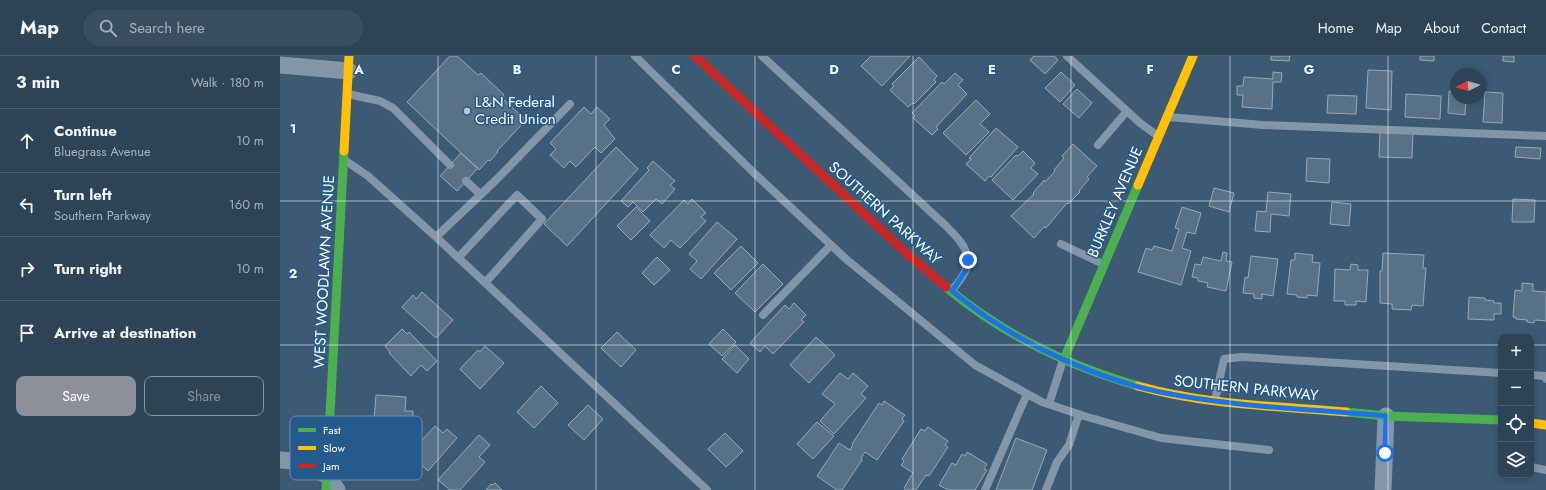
<!DOCTYPE html>
<meta charset="utf-8">
<style>
:root{--surface:#2d4457;--page:#394e61;--text:#f1f3f6;--muted:#a7b0ba;--line:#485c6d;--accent:#8c9099}
body{margin:0;font-family:Jost,sans-serif;background:var(--page);color:var(--text)}
.controls{position:absolute;right:12px;bottom:12px;display:grid;overflow:hidden;border-radius:8px;box-shadow:0 2px 6px #0003}
.controls button{width:36px;height:36px;display:grid;place-items:center;padding:0;border:0;border-bottom:1px solid var(--line);background:var(--surface);color:var(--text);font:20px sans-serif}
.compass{position:absolute;left:1170px;top:12px;width:36px;height:36px;border-radius:50%;background:var(--surface);box-shadow:0 2px 6px #0003;rotate:265deg}
.stop{position:absolute;width:12px;height:12px;margin:-9px;border:3px solid #1a73e8;border-radius:50%;background:#fff}
.stop.end{background:#1a73e8;border-color:#fff;box-shadow:0 1px 4px #0008}
.list{margin:0;padding:0;list-style:none}
h2{display:flex;justify-content:space-between;align-items:center;height:52px;margin:0;padding:0 16px;font-size:17px}
h2 small{font-size:13px;font-weight:400;color:var(--muted)}
.list li{display:grid;grid-template-columns:26px 1fr auto;gap:12px;align-items:center;box-sizing:border-box;height:64px;padding:0 16px;border-top:1px solid var(--line)}
.list b{display:block;font-size:15px;white-space:nowrap}
.list p{margin:0;font-size:13px;white-space:nowrap;color:var(--muted)}
.list em{font-size:13px;font-style:normal;color:var(--muted)}
.actions{display:flex;gap:8px;padding:12px 16px}
.actions a{flex:1;padding:9px 0;border:1px solid var(--accent);border-radius:8px;text-align:center;font-size:14px;color:var(--accent)}
.actions .main{background:var(--accent);color:#fff}
.icon{flex:none;width:22px;height:22px;fill:none;stroke:currentColor;stroke-width:2;stroke-linecap:round;stroke-linejoin:round}
.map{position:relative;flex:none;width:1266px;height:434px;overflow:hidden}
header{display:flex;align-items:center;gap:24px;box-sizing:border-box;height:56px;padding:0 20px;background:var(--surface);border-bottom:1px solid var(--line)}
header strong{font-size:19px}
nav{display:flex;gap:22px;margin-inline-start:auto;font-size:14px}
.search{width:280px;height:36px;background:var(--page);display:flex;align-items:center;gap:10px;box-sizing:border-box;padding:0 14px;border-radius:22px;color:var(--muted);font-size:15px}
main{display:flex}
aside{flex:1;background:var(--surface)}
.map>svg:first-child{display:block}
.building{fill:#597186;stroke:#97a8b7}
.lines{fill:none;stroke-linecap:round;stroke-linejoin:round}
.lane{stroke:#8396a8;stroke-width:8}
.street{stroke:#8396a8;stroke-width:17}
.fast{stroke:#4caf50;stroke-width:9}
.slow{stroke:#ffc107;stroke-width:9}
.jam{stroke:#c62828;stroke-width:9}
.route{stroke:#1a73e8;stroke-width:5}
.grid{fill:none;stroke:#fff;stroke-width:1;stroke-opacity:0.55}
.poi-dot{fill:#bbc5ce;stroke:#245b8c;stroke-width:1.5}
.labels{text-anchor:middle;stroke-width:3;stroke-linejoin:round;paint-order:stroke}
.poi-label{font-size:15px;fill:#fff;stroke:#245b8c;text-anchor:start}
.street-label{font-size:15px;fill:#fff;stroke:#245b8c}
.key{fill:#245b8c;stroke:#668cae;stroke-width:1}
.key-label{font-size:11px;fill:#fff}
.grid-label{font-size:13px;text-anchor:middle;font-weight:bold;fill:#fff;stroke:#245b8c;stroke-width:3;stroke-linejoin:round;paint-order:stroke}
</style>
<header>
<strong>Map</strong>
<div class="search"><svg class="icon" aria-label="search" viewBox="0 0 24 24"><circle cx="10" cy="10" r="6"/><path d="M15 15l6 6"/></svg>Search here</div>
<nav><a>Home</a><a>Map</a><a>About</a><a>Contact</a></nav>
</header>
<main>
<aside>
<h2>3 min<small>Walk · 180 m</small></h2>
<ul class="list">
<li><svg class="icon" aria-label="ahead" viewBox="0 0 24 24"><path d="M12 20V5M6 11l6-6 6 6"/></svg><div><b>Continue</b><p>Bluegrass Avenue</p></div><em>10 m</em></li>
<li><svg class="icon" aria-label="left" viewBox="0 0 24 24"><path d="M17 20v-9H6M10 6l-5 5 5 5"/></svg><div><b>Turn left</b><p>Southern Parkway</p></div><em>160 m</em></li>
<li><svg class="icon" aria-label="right" viewBox="0 0 24 24"><path d="M7 20v-9h11M14 6l5 5-5 5"/></svg><div><b>Turn right</b></div><em>10 m</em></li>
<li><svg class="icon" aria-label="arrive" viewBox="0 0 24 24"><path d="M6 21V4h12l-3 4 3 4H6"/></svg><div><b>Arrive at destination</b></div></li>
</ul>
<div class="actions"><a class="main">Save</a><a>Share</a></div>
</aside>
<div class="map">
<svg width="1266" height="434" viewBox="0 0 1266 434">
<rect width="100%" height="100%" fill="#3c5a74"/>
<path class="building" d="M170,0H177L198,19L201,17L224,39L222,42L246,64L217,95L218,96L210,105L208,104L199,114L127,46Z
M591,0H630L602,30L581,10Z
M754,0H774L778,4L765,18L750,4Z
M991,0H1010L1009,5L991,4Z
M1140,0H1154V5L1140,4Z
M1223,0H1234V6L1223,5Z
M639,1L657,20L654,24L656,26L634,48L633,47L628,51L610,34L614,30L612,28Z
M1088,14L1112,15L1111,54L1086,52Z
M781,16L795,29L780,46L765,32Z
M993,16L1002,17L1001,26H993L992,53L962,51L963,39H957V30H963L964,21L993,23Z
M675,17L683,24L678,29L687,38L656,71L658,73L652,79L633,62L635,60L632,57L662,26L664,28Z
M797,33L812,47L799,62L783,48Z
M1169,35L1176,36V42H1186L1185,59L1168,57Z
M1205,36L1223,37L1222,67L1203,66Z
M1126,38L1161,40L1160,63L1125,61Z
M1048,39L1077,40L1076,58L1047,57Z
M696,44L710,58L700,68L709,76L686,99L663,77Z
M304,51L311,58L317,51L330,63L324,69L335,83L321,97L315,91L296,111L290,105L284,112L270,99L276,93L270,87Z
M716,72L738,91L711,121L709,120L705,125L686,108L691,103L689,102Z
M1100,76L1133,77L1132,102L1099,101Z
M793,88L817,110L807,121L809,123L799,135L800,136L788,148L787,147L766,172L764,171L754,182L731,160L754,138L753,137L764,124L765,126L775,115L774,114L784,102L782,100Z
M336,91L358,113L287,190L264,168Z
M1236,91L1261,92L1260,103L1235,101Z
M743,95L755,107L751,112L758,118L733,144L712,124L736,99L738,100Z
M181,97L198,112L177,135L160,120Z
M1027,102L1050,103L1049,127L1026,125Z
M373,105L395,125L390,129L395,133L382,148L376,143L363,156L353,146L348,151L341,145L369,114L367,112Z
M934,132L954,137L949,156L929,150Z
M988,136L1011,138L1009,160L991,158L990,176L975,175L977,155L986,156Z
M412,143L426,157L421,161L426,165L400,192L391,184L384,192L370,179L404,144L408,148Z
M1233,143L1255,144L1254,166H1232Z
M1052,146L1071,148L1069,170L1050,168Z
M356,151L370,165L351,184L337,170Z
M902,151L921,157L915,178L907,176L902,192L911,195L901,229L858,216L866,192L872,194L874,190L892,195L899,173L895,172Z
M437,166L457,183L421,223L410,213L417,205L409,198Z
M461,190L478,207L451,234L434,217Z
M943,196L947,197L946,205L952,206L946,235L927,231L928,227L918,225V222L912,221L915,208L921,209L923,201L941,205Z
M1015,197L1033,199L1032,206L1040,207L1037,240L1027,239V242L1017,241V239L1007,238L1011,204H1015Z
M1103,197L1144,199L1143,212H1146L1143,250L1132,249L1131,254L1112,253V248L1100,247V215H1102Z
M971,200L998,203L993,240L982,238V243L974,242V238L963,237L965,221L968,222Z
M377,201L390,214L374,229L362,217Z
M483,208L503,228L475,256L455,237Z
M1071,208L1078,209V214H1088L1086,246L1076,245V249H1065V245H1054L1055,213L1070,214Z
M1242,227L1253,228V235L1266,236V265L1255,264L1254,267L1247,266V264L1236,263V262L1233,261L1235,234L1242,235Z
M142,236L173,264L156,282L122,251L133,239L136,243Z
M1189,241L1205,242V244L1214,245V247H1221V258H1214V264L1188,263Z
M514,247L526,259L521,264L524,266L493,298L485,290L480,296L470,287L505,249L509,253Z
M122,273L127,278L129,276L157,305L147,315L141,309L131,320L109,297L110,296L105,290Z
M443,273L456,286L442,300L429,288Z
M337,276L356,294L341,311L321,292Z
M536,281L555,299L529,327L510,309Z
M455,289L469,303L457,317L442,303Z
M205,290L224,307L200,333L180,313L198,294L200,296Z
M560,317L568,323L573,317L588,330L581,338L586,342L554,378L540,365L555,348L542,338Z
M261,330L278,347L254,372L237,356Z
M96,339L126,341L125,355H133V363H124V367L122,366V371H115V366L94,364Z
M604,345L625,359L622,363L624,365L597,404L585,396L581,402L582,404L562,434H557L537,420L559,387L570,394L573,389L572,388L599,347L602,349Z
M308,349L323,363L304,384L288,369Z
M537,366L554,380L533,403L517,388Z
M155,370L163,377L167,373L177,382L148,415L129,398Z
M648,371L668,385L665,389L668,391L649,420L646,419L636,434H626L624,432L633,417L621,409L624,405L622,403L641,373L645,375Z
M445,377L463,395L446,411L428,393Z
M199,379L210,389L199,401L205,406L180,434H170L158,424Z
M736,382L767,394L752,434H716Z
M687,396L707,408L704,413L707,414L695,434H668L659,429L672,407L676,409L682,398L685,400Z
M215,427L222,434H206L211,428L213,429Z"/>
<g class="lines">
<path class="lane" d="M355,0L474,117L566,203L695,309L762,346L804,360L881,382L989,394
M482,0L665,169C677,181 692,194 686,213C684,220 677,228 672,234
M787,0L860,67L878,80
M68,38L100,45L113,52L170,109
M888,61L983,69L1266,80
M818,89L847,55
M66,105L88,120L156,181L427,434
M186,125L200,138
M156,181L216,124L290,48
M781,188L823,208
M178,202L237,139L262,163L205,227
M483,259L551,189
M1251,319L1265,320L1266,323
M935,344L944,303L962,301L1221,317
M769,348L783,304
M1251,411L1266,414
M705,434L747,338
M766,434L777,406L789,389L799,358"/>
<path class="street" d="M0,9L69,15
M0,404L13,405L47,419L57,434
M1103,434L1106,360"/>
<path class="fast" d="M666,231C722,278 789,310 858,330
M784,303L858,129
M1066,356L1106,360L1221,364
M46,434L64,95"/>
<path class="slow" d="M64,95L69,0
M858,129L913,0
M858,330C925,349 997,350 1066,356
M1251,367L1266,369"/>
<path class="jam" d="M415,0L625,196L666,231"/>
</g>
<g class="lines">
<path class="route" d="M688,204L686,214L672,235C686,246 701,258 716,267C761,297 827,325 880,336C953,351 1032,353 1106,360L1105,397"/>
</g>
<path class="grid" d="M158,0V434M316,0V434M475,0V434M633,0V434M791,0V434M950,0V434M1108,0V434M0,145H1266M0,289H1221M1251,289H1266"/>
<circle class="poi-dot" cx="187" cy="55" r="4"/>
<g class="labels">
<g class="poi-label">
<text x="195" y="51">L&amp;N Federal<tspan x="195" dy="17">Credit Union</tspan></text>
</g>
<g class="street-label">
<text transform="translate(835 146) rotate(-67)" y="5">BURKLEY AVENUE</text>
<text transform="translate(605 157) rotate(42)" y="5">SOUTHERN PARKWAY</text>
<text transform="translate(44 216) rotate(-87)" y="5">WEST WOODLAWN AVENUE</text>
<text transform="translate(966 332) rotate(6)" y="5">SOUTHERN PARKWAY</text>
</g>
</g>
<rect x="10" y="360" width="132" height="64" rx="6" class="key"/>
<rect x="18" y="372" width="18" height="4" fill="#4caf50"/>
<rect x="18" y="390" width="18" height="4" fill="#ffc107"/>
<rect x="18" y="408" width="18" height="4" fill="#c62828"/>
<g class="key-label">
<text x="43" y="378">Fast</text>
<text x="43" y="396">Slow</text>
<text x="43" y="414">Jam</text>
</g>
<g class="grid-label">
<text x="79" y="18">A</text>
<text x="237" y="18">B</text>
<text x="396" y="18">C</text>
<text x="554" y="18">D</text>
<text x="712" y="18">E</text>
<text x="870" y="18">F</text>
<text x="1029" y="18">G</text>
<text x="13" y="77">1</text>
<text x="13" y="222">2</text>
</g>
</svg>
<div class="controls">
<button>+</button>
<button>−</button>
<button><svg class="icon" aria-label="locate" viewBox="0 0 24 24"><circle cx="12" cy="12" r="6"/><path d="M12 2v4M12 18v4M2 12h4M18 12h4"/></svg></button>
<button><svg class="icon" aria-label="layers" viewBox="0 0 24 24"><path d="M12 4l9 5-9 5-9-5zM3 14l9 5 9-5"/></svg></button>
</div>
<svg class="compass" viewBox="-18 -18 36 36"><path d="M0-13l5 13h-10z" fill="#e53935"/><path d="M0 13l5-13h-10z" fill="#a7b0ba"/></svg>
<div class="stop" style="left:1105px;top:397px"></div>
<div class="stop end" style="left:688px;top:204px"></div>
</div>
</main>
